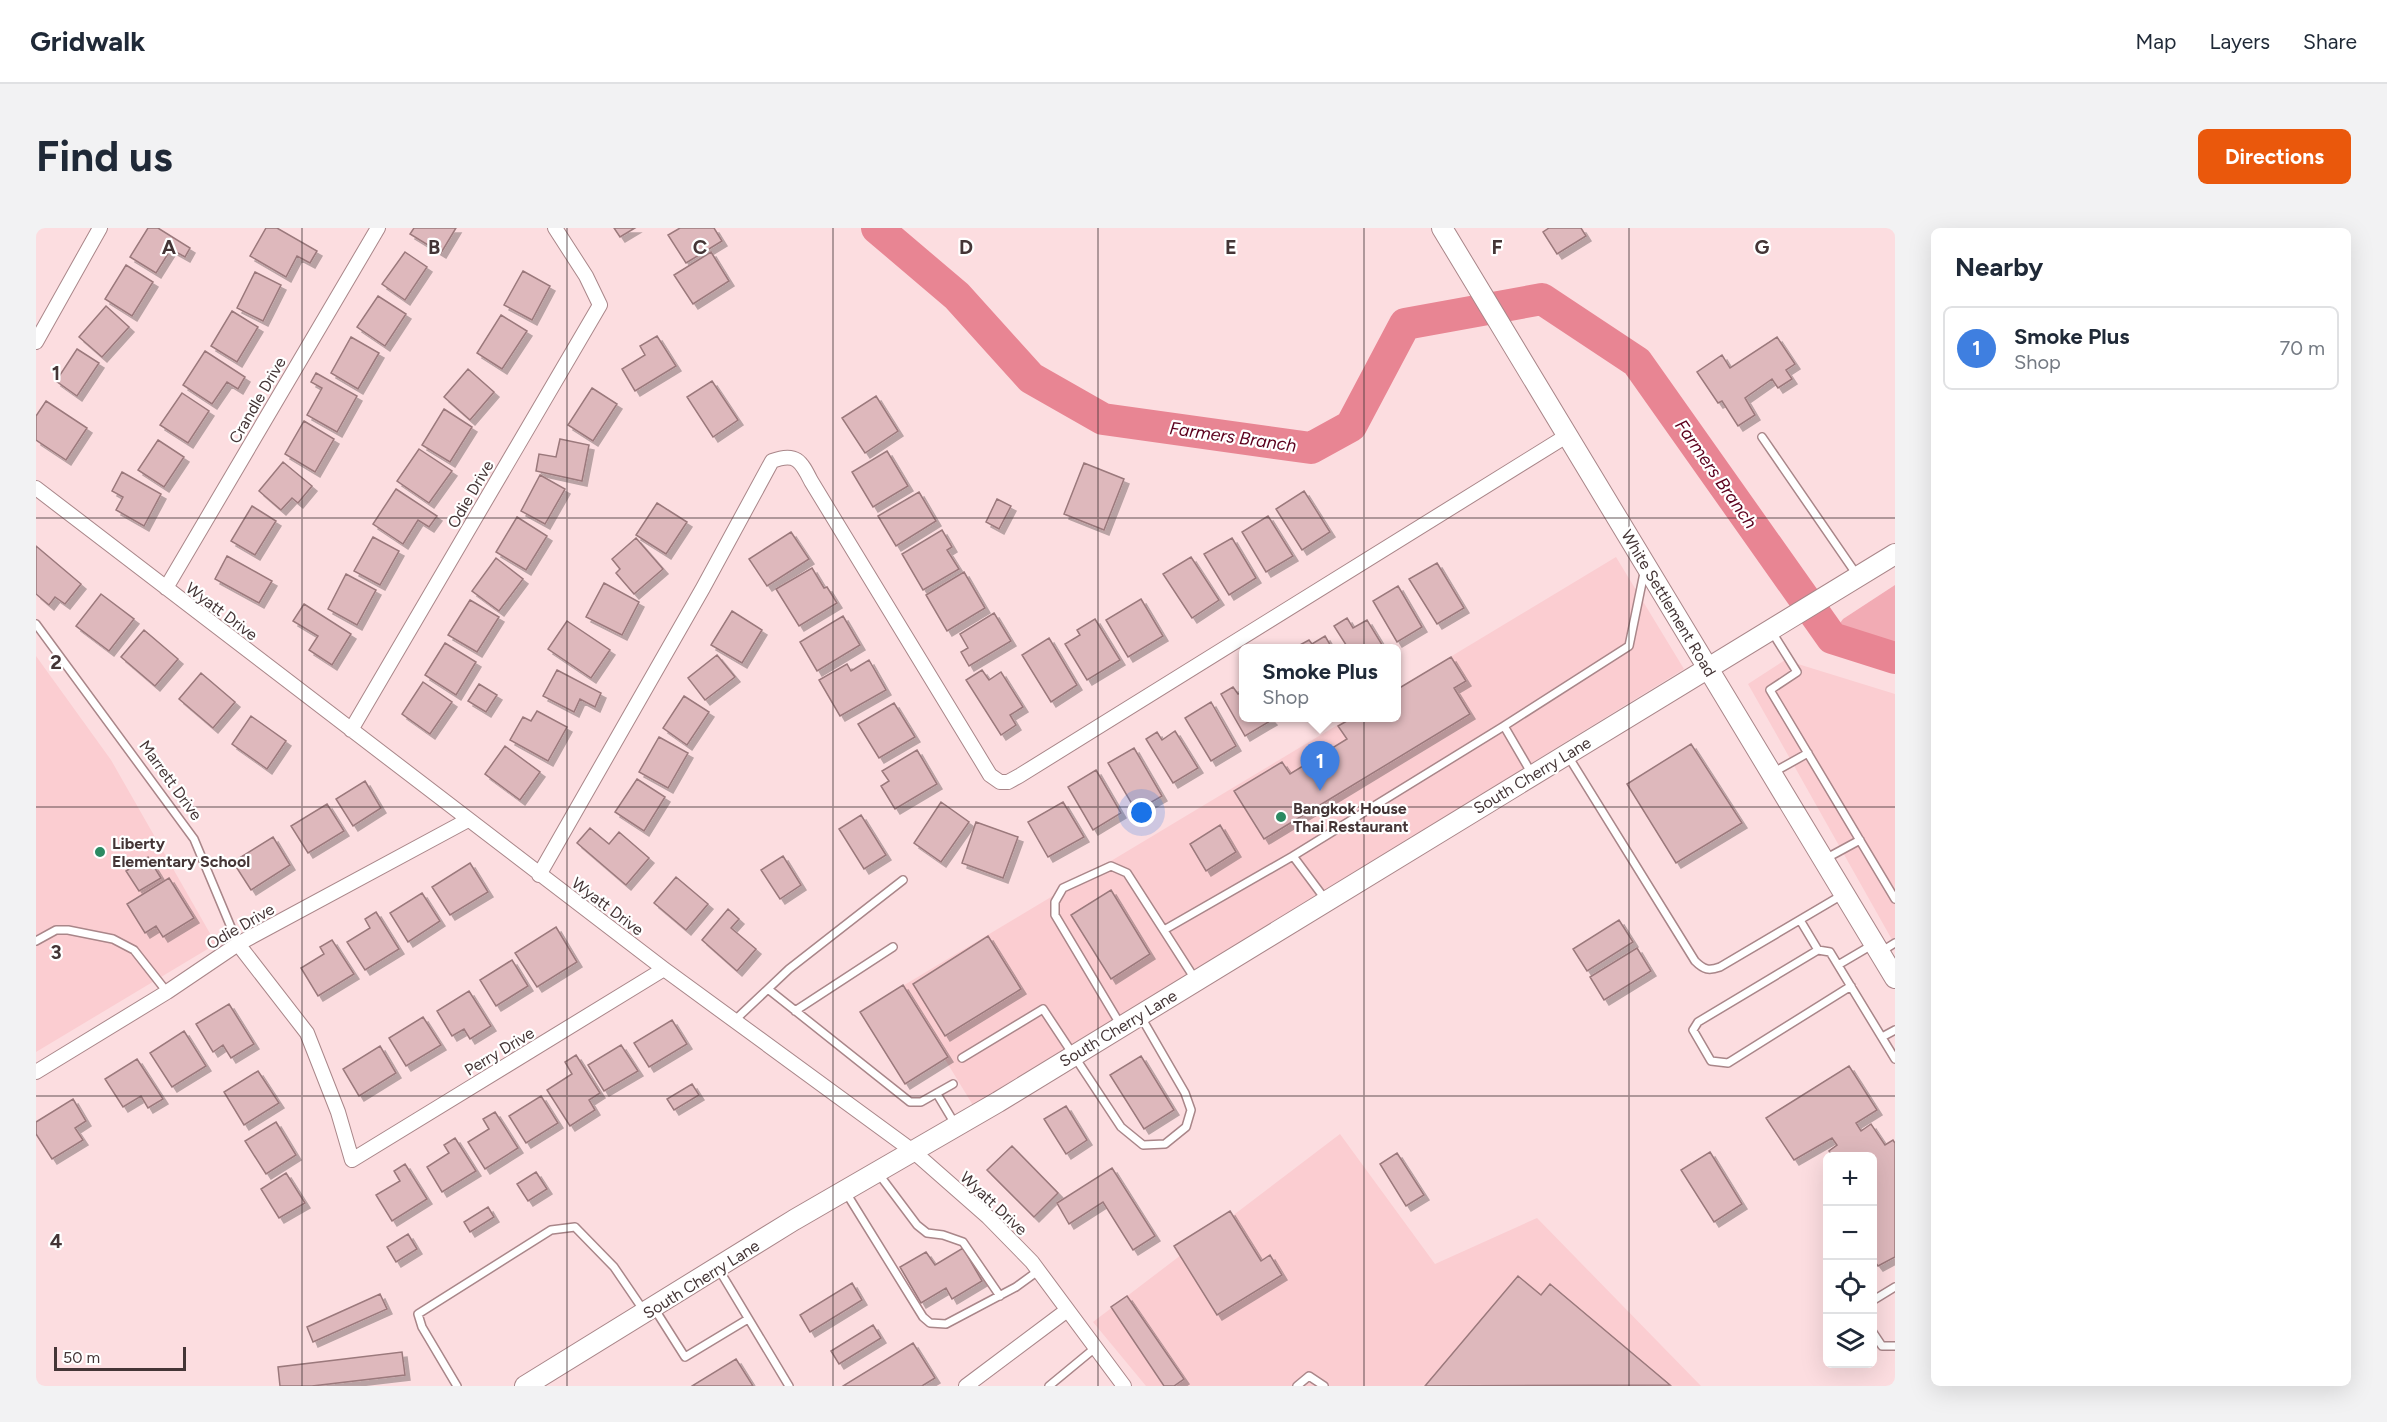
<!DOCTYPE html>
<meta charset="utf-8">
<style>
:root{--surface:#fff;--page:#f2f2f3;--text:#1f2937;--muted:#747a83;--line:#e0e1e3;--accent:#ea580c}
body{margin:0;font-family:Figtree,sans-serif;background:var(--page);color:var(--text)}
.controls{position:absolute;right:18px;bottom:18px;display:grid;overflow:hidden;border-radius:9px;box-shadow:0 6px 24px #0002}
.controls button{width:54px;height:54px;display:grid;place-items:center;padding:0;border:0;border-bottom:2px solid var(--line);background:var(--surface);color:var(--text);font:30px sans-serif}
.scale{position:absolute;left:18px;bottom:15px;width:132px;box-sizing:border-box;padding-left:6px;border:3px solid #443536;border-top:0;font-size:16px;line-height:21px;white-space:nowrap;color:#443536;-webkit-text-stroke:4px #fff;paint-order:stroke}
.you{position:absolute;left:1106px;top:585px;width:21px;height:21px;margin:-15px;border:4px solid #fff;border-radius:50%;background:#1a73e8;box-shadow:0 0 0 9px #1a73e833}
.badge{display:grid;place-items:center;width:39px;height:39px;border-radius:50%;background:var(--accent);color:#fff;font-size:20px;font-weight:700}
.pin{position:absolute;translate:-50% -50px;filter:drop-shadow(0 2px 3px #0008)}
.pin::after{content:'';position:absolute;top:32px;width:21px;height:18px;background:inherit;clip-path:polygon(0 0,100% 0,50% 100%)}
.popup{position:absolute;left:1203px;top:416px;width:162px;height:78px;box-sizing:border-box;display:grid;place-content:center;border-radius:9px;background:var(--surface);filter:drop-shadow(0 2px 4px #0005);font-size:20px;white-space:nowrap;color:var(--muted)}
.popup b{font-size:22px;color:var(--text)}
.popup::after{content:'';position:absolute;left:50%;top:100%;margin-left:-12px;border:12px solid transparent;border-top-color:var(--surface)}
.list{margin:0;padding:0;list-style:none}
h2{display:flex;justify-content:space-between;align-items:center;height:78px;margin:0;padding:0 24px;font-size:26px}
h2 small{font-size:20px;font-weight:400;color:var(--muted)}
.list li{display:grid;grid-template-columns:39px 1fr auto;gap:18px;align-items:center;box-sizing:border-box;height:84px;margin:0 12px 12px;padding:0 12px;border:2px solid var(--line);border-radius:9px}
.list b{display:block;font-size:22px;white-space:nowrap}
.list p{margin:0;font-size:20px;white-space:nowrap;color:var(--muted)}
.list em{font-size:20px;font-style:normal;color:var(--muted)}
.icon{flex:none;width:33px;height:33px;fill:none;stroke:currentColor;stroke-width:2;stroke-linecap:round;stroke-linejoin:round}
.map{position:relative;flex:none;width:1859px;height:1158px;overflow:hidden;border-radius:9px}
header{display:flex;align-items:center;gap:36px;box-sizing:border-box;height:84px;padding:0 30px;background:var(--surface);border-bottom:2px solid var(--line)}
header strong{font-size:28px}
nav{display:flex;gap:33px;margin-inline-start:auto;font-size:21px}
.intro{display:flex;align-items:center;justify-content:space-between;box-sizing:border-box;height:144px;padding:0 36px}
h1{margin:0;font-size:42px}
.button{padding:15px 27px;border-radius:9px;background:var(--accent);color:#fff;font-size:21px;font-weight:700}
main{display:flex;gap:36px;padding:0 36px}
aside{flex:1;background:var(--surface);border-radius:9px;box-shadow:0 6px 24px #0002}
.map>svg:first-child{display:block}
.built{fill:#fbcdd1}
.green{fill:#f2abb4}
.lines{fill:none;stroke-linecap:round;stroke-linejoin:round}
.river{stroke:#e88593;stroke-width:32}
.building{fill:#deb8bc;stroke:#9b797c;stroke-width:1.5;filter:url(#shadow)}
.lane-casing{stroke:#a98689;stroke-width:10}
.street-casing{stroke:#a98689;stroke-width:16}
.secondary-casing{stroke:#a98689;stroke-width:22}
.lane{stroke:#fff;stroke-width:7}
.street{stroke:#fff;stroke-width:14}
.secondary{stroke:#fff;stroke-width:20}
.grid{fill:none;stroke:#443536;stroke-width:1.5;stroke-opacity:0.55}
.poi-dot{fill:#2b8a62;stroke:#fff;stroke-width:2}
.labels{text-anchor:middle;stroke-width:4.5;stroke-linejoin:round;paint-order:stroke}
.street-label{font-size:16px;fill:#443536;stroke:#fff}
.poi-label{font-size:16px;font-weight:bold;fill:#443536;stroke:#fff;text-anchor:start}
.water-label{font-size:18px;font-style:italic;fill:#5b001d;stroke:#fff}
.grid-label{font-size:20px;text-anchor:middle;font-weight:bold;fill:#443536;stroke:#fff;stroke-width:4.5;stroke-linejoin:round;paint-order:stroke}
</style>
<header>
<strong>Gridwalk</strong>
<nav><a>Map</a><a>Layers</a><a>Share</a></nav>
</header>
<div class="intro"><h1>Find us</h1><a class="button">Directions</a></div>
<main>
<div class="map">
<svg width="1859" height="1158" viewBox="0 0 1859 1158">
<defs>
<filter id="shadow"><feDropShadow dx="5" dy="5" stdDeviation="0" flood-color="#0004"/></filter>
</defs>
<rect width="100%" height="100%" fill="#fcdde0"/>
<path class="built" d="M1580,329L1648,441L938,879L865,759L1313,490H1360L1361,461Z
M0,428L75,532L180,716L0,824Z
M1749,432L1859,466V717L1712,456Z
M1304,906L1399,1036L1501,990L1665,1158H1110L1057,1094Z"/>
<path class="green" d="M1859,357V418L1802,398L1807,391Z"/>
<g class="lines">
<path class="river" d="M841,0L921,68L995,150L1067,191L1275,220L1315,198L1369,96L1506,71L1601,134L1796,410L1859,430"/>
</g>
<path class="building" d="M112,0H122L154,20L149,29L135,21L120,45L94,29Z
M230,0H241L281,23L274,35L261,28L250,49L214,28Z
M378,0H420L405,25L374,6Z
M578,0H599L584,9Z
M644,0H678L686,13L650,35L632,7Z
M1513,0H1545L1550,8L1521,26L1507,4Z
M369,24L391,39L369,72L346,56Z
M675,24L693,53L657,76L638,47Z
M90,37L117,54L96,88L69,71Z
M487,43L514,58L496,92L468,77Z
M219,44L245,57L227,93L201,80Z
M342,68L370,86L349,118L321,99Z
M70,78L93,99L66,129L43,109Z
M196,83L222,99L201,134L175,118Z
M465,87L491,103L466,141L441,125Z
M621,108L640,138L599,163L586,141L609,127L604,118Z
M315,109L343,125L322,161L295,145Z
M1741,109L1759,136L1750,142L1756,151L1742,160L1736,151L1709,170L1719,187L1702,198L1686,173L1682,175L1661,144L1686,127L1694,140Z
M41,121L63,135L41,168L20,153Z
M169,123L209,149L202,161L191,154L176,176L147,157Z
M432,141L458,164L434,192L408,169Z
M280,145L321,168L301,204L271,187L286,160L275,154Z
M676,153L702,192L677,209L651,169Z
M556,160L581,176L557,213L532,197Z
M146,165L173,183L152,215L124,197Z
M840,168L862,203L829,225L806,190Z
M10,173L51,200L30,232L0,212V188Z
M408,181L436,199L414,234L386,217Z
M268,193L298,211L279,244L249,226Z
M524,211L553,217L546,253L500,243L503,226L520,229Z
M122,212L148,229L128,259L102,242Z
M383,221L416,243L393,275L361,253Z
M851,223L872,258L837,279L816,244Z
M247,234L276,258L262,275L256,270L245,282L223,263Z
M1048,235L1088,251L1068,302L1028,286Z
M86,244L125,266L108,298L80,282L87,269L76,263Z
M504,247L529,261L509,296L485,283Z
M360,261L401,288L393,299L382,292L367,316L337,296Z
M1268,263L1294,304L1266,322L1240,281Z
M883,264L900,293L860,318L842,288Z
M961,271L975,278L963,301L950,294Z
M621,275L651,294L630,326L600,307Z
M216,278L240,293L219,327L195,313Z
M1232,288L1257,328L1230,344L1206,304Z
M481,289L511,308L490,342L460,324Z
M906,302L916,319L911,322L923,341L887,362L866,326Z
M755,304L773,331L731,358L713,331Z
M337,309L363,323L344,357L318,343Z
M600,310L627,341L598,366L580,345L584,341L576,331Z
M1196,310L1220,350L1193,367L1168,326Z
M0,318L45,356L29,376L19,369L13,377L0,366Z
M191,328L236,353L223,375L179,351Z
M1155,329L1183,372L1156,390L1127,346Z
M460,330L487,351L463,383L436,363Z
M1401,335L1428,380L1401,396L1373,351Z
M776,340L788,360L791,359L801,375L763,398L740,361Z
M928,344L949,380L911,403L890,367Z
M310,346L340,362L321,397L292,381Z
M568,355L603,374L586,407L550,389Z
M1362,358L1386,399L1361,414L1337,373Z
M65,366L98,391L73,423L40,398Z
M1105,371L1127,408L1092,429L1070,392Z
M434,372L463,389L441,424L412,407Z
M268,376L315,406L296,437L273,422L282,408L257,393Z
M696,383L726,402L706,435L675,417Z
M958,385L975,413L933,438L925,424L932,420L924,406Z
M807,388L824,417L781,443L764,414Z
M1311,390L1317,400L1331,392L1348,420H1312L1298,398Z
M1059,391L1084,432L1051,452L1029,416L1044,407L1041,402Z
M531,393L574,422L555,450L512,421Z
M108,402L142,431L119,458L85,429Z
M1289,408L1296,420L1260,419L1273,412L1276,416Z
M1013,410L1041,457L1015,474L986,427Z
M409,415L440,434L420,467L389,447Z
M681,427L699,449L669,472L652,450Z
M1415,429L1430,453L1418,460L1434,486L1228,611L1198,563L1246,534L1254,546L1311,511L1302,498L1316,490H1360V462Z
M833,432L850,462L804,488L783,452L811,436L815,443Z
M521,442L565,465L559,479L544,471L538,484L507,468Z
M946,442L953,452L965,444L987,479L974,487L980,497L965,507L930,452Z
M165,445L199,474L177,500L143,471Z
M387,454L416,474L394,506L366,486Z
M443,456L461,467L450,484L432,473Z
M1197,459L1202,466L1208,463V490H1234L1236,492L1209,508L1185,466Z
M648,468L673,484L651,517L627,500Z
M1175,474L1200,518L1175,533L1149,490Z
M858,475L879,509L843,530L822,496Z
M501,483L531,499L512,533L474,512L487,489L495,493Z
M215,488L250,513L231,541L196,516Z
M1139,503L1162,540L1137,555L1110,511L1121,504L1126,512Z
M623,509L652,525L632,560L603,544Z
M1655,516L1706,595L1640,635L1591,556Z
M469,518L504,544L484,572L449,546Z
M1098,520L1126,568L1100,583L1072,535Z
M881,522L901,556L859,581L845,558L853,553L846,543Z
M1060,542L1085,585L1057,602L1032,559Z
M601,551L629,569L608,603L579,584Z
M329,553L345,580L317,598L300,571Z
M905,574L933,594L905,634L878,615Z
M1027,574L1048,609L1012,629L992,594Z
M291,576L308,603L272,625L255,598Z
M825,587L850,627L828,641L803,601Z
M940,594L982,609L967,650L926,635Z
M1184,597L1200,624L1170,643L1154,616Z
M554,600L573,616L583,604L613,630L590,657L541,615Z
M237,609L254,637L215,662L197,634Z
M747,628L765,657L744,671L725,642Z
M112,629L125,650L103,663L90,643Z
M434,635L452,664L414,687L396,659Z
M640,649L672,676L650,702L618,675Z
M133,650L158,690L127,709L120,698L109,705L91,676Z
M1075,662L1114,726L1075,751L1035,687Z
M386,665L404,693L372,714L354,685Z
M692,681L703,691L695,700L720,721L701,743L666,712Z
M340,684L363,721L329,742L311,714L334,700L329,691Z
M1583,692L1597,714L1551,743L1537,721Z
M520,699L541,734L501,759L479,725Z
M952,708L985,761L909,808L877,756Z
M296,712L318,746L282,768L265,740L288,726L284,719Z
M1601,720L1615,743L1568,772L1554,749Z
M476,732L492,758L460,778L444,752Z
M867,757L912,829L869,856L824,784Z
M433,763L455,798L434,811L428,801L416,808L401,783Z
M193,776L218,816L195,830L187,817L177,824L160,796Z
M387,789L405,817L370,838L353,810Z
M636,792L651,816L613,839L598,815Z
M148,803L170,838L136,859L114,825Z
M585,817L602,843L568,863L552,837Z
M344,818L360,845L323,868L307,841Z
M540,827L564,865L553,872L559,882L534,898L511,862L536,846L529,834Z
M1105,828L1138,882L1108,901L1074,847Z
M101,831L127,871L112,880L105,868L87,879L69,851Z
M1813,838L1841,882L1820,895L1825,903L1835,896L1849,917L1857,912L1859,915V1029L1842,1038L1836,1030V1003L1840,1000L1836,994V928H1796L1793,923L1801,917L1796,910L1758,932L1730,890Z
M222,843L243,875L208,897L188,864Z
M656,856L663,867L638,882L631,871Z
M505,868L522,895L490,915L473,888Z
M37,871L50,893L39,900L47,912L16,931L0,906V894Z
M1030,878L1051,912L1030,926L1008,891Z
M459,884L482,920L449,941L432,914L453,901L447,891Z
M240,894L260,927L230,946L209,913Z
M419,910L440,943L406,964L391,939L413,925L408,917Z
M976,918L1022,965L998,989L951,942Z
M1674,924L1706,976L1678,994L1645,942Z
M1361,925L1388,967L1370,978L1344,936Z
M369,936L391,971L356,993L340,967L364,953L358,943Z
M1076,940L1119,1008L1097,1022L1067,974L1033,996L1021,975Z
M500,944L511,961L492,973L481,956Z
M250,945L269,975L243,990L225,961Z
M452,979L458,989L434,1004L428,994Z
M1194,983L1225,1033L1234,1027L1246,1047L1181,1087L1138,1018Z
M372,1006L381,1021L360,1034L351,1019Z
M927,1020L946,1053L916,1071L910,1060L885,1075L864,1039L890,1024L899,1037Z
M1482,1048L1505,1067L1514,1056L1634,1157L1389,1158Z
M816,1055L826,1072L774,1104L764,1087Z
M344,1066L351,1081L277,1114L271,1099Z
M1091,1068L1148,1151L1138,1158H1128L1075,1079Z
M837,1097L845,1110L803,1136L795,1123Z
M877,1115L899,1150L886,1158H807Z
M366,1124L369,1147L276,1158H244L242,1139Z
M700,1131L717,1158H656Z"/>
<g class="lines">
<defs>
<path id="lane" d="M1726,209L1821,347
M0,396L158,611L202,716
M1736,404L1761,444L1734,462L1859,671
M1532,528L1659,733C1668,742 1673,743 1684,739L1806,667
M1738,544L1772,525
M1496,546L1468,498L1593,418L1608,345
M1789,631L1824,612
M1289,671L1257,628L1468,498
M1764,692L1782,722
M1128,702L1257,628
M0,713L20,702H32L77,711L98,722L131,764
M1846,723L1859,715
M1802,737L1836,717
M1815,758L1692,835L1675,833L1657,802L1662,794L1782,722L1794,724L1859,831
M732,761L874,874H885L917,856
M759,783L857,719
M698,793L753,741L867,652
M1084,796L1019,687V674L1027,660L1075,638L1091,645L1159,751
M1846,809L1859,802
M926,830L1007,781L1085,899L1107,917L1129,916L1150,899L1155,882L1149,865L1105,789
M901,866L919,896
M842,945L881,997L891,1005L907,1007L927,1014L964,1068
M809,963L887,1089L894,1095L910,1096L980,1059L1002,1043
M682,1040L753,1158
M1836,1073L1859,1059
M618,1080L649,1129L712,1091
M1836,1103L1846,1118H1859
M421,1158L386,1099L382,1086L515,1002L539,999L578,1039L608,1083
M1013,1158L1059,1120
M1261,1158L1273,1148L1288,1158"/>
<path id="street" d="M0,114L64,0
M0,260L628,741L878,924L952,989L996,1034L1088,1158
M130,360L342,0
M315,502L564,77L550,48L519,0
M503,647L667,360L736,233C760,224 765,233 775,253L937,519L954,547L964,554H972L983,548L1532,207
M202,716L271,805L302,884L316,932L628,741
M0,844L131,764L202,716L432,592
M930,1158L1030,1083"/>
<path id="secondary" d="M1406,0L1859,750
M489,1158L758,992L962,874L1859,326"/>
</defs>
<use href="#lane" class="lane-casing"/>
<use href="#street" class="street-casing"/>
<use href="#secondary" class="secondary-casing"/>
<use href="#lane" class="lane"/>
<use href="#street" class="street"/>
<use href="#secondary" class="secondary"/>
</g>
<path class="grid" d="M266,0V1158M531,0V1158M797,0V1158M1062,0V1158M1328,0V1158M1593,0V1158M0,290H1859M0,579H1859M0,868H1859"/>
<g class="poi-dot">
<circle cx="1245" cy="589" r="6"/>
<circle cx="64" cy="624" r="6"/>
</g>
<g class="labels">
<g class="street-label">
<text transform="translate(221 172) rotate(-60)" y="6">Crandle Drive</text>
<text transform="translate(434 266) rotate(-60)" y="6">Odie Drive</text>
<text transform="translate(1633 375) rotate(59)" y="6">White Settlement Road</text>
<text transform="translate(186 383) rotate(37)" y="6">Wyatt Drive</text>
<text transform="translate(1496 547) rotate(-31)" y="6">South Cherry Lane</text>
<text transform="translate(135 552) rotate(54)" y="6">Marrett Drive</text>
<text transform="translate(572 678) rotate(37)" y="6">Wyatt Drive</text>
<text transform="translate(204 698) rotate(-30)" y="6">Odie Drive</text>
<text transform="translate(1082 800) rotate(-31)" y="6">South Cherry Lane</text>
<text transform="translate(463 823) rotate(-31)" y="6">Perry Drive</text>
<text transform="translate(958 975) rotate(43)" y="6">Wyatt Drive</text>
<text transform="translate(665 1051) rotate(-32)" y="6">South Cherry Lane</text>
</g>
<g class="poi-label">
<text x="1257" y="586">Bangkok House<tspan x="1257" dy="18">Thai Restaurant</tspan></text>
<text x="76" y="621">Liberty<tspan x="76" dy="18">Elementary School</tspan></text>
</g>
<g class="water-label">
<text transform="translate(1197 209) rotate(8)" y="6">Farmers Branch</text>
<text transform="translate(1680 246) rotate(55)" y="6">Farmers Branch</text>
</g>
</g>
<g class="grid-label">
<text x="133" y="26">A</text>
<text x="398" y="26">B</text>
<text x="664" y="26">C</text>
<text x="930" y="26">D</text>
<text x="1195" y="26">E</text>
<text x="1461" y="26">F</text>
<text x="1726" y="26">G</text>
<text x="20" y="152">1</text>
<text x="20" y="441">2</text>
<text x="20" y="731">3</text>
<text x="20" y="1020">4</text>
</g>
</svg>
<div class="controls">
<button>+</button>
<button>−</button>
<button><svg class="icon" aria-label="locate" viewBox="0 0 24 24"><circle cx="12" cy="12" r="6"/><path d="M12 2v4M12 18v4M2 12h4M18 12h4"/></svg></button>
<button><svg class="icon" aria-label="layers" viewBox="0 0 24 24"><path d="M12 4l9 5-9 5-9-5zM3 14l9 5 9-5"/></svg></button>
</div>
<div class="scale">50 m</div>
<div class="you"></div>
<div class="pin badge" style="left:1284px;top:563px;background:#3f7fe0">1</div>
<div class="popup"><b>Smoke Plus</b>Shop</div>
</div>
<aside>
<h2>Nearby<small></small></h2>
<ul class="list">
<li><span class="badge" style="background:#3f7fe0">1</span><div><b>Smoke Plus</b><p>Shop</p></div><em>70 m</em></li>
</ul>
</aside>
</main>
